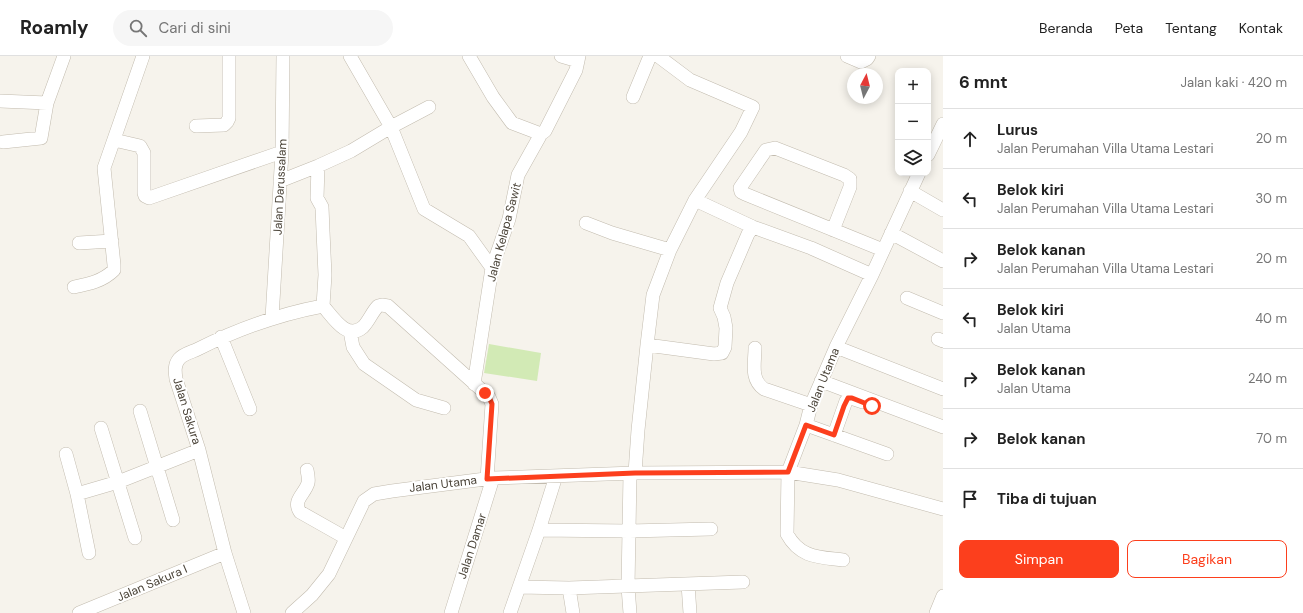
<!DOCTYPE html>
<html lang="id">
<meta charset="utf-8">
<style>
:root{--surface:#fff;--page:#f6f6f6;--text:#222;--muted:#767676;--line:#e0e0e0;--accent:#fc3f1d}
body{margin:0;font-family:"DM Sans",sans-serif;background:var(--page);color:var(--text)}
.controls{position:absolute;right:12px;top:12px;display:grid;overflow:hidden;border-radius:8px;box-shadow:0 2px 10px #0003}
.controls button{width:36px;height:36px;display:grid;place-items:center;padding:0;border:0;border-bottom:1px solid var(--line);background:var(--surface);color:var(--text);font:20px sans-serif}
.compass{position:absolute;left:847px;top:12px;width:36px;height:36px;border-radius:50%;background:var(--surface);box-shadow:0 2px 10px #0003;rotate:7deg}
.stop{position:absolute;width:12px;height:12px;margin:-9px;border:3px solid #fc3f1d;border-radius:50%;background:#fff}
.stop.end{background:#fc3f1d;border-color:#fff;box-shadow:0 1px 4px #0008}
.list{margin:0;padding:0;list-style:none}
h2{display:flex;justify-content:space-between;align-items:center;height:52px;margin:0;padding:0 16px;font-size:17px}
h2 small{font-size:13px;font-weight:400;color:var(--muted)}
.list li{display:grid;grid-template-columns:26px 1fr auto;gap:12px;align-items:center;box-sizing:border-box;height:60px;padding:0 16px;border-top:1px solid var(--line)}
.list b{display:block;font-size:15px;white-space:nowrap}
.list p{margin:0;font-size:13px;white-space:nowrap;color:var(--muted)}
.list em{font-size:13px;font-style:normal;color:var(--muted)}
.actions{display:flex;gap:8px;padding:12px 16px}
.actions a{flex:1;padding:9px 0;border:1px solid var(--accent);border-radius:8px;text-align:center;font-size:14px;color:var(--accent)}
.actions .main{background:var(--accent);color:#fff}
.icon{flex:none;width:22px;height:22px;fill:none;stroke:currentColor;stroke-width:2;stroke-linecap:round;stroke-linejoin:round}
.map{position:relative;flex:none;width:943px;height:557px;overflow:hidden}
header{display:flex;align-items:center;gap:24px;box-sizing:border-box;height:56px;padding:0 20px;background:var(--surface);border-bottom:1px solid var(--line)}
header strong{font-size:19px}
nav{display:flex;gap:22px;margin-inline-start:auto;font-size:14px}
.search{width:280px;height:36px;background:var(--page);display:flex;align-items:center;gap:10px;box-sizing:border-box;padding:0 14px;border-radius:22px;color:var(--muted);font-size:15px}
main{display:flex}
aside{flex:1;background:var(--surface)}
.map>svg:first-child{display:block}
.pitch{fill:#d2eab5}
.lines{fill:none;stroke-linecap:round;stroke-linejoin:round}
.minor-casing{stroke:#c2bbae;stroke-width:14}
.minor{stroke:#fff;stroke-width:13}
.route{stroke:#fc3f1d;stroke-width:5}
.labels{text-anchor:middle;stroke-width:4;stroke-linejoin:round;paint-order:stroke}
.street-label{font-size:12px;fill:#4b4439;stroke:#fff}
</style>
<header>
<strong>Roamly</strong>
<div class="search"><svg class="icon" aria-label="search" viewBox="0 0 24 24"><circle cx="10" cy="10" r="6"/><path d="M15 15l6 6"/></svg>Cari di sini</div>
<nav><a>Beranda</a><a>Peta</a><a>Tentang</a><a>Kontak</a></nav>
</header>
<main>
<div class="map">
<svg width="943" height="557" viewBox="0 0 943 557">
<rect width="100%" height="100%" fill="#f6f3ec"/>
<path class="pitch" d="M489,288L541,297L537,325L484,317Z"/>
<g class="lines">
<defs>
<path id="minor" d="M350,0L391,71L424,153L469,180L492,212
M469,0L493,41L512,67L541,78
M561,0L578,5
M847,0L861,6L867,3L869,0
M633,41L650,0
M0,45L47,47
M196,70L224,69L227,66L229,62V0
M114,84L140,90L144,97V137L145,140L149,142L282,96
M3,86L41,82L47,47L64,0
M928,99L943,68
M318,110L317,142L322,151L323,175L325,219L323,250C333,261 347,285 363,271C369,265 372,256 378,250L382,249L388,250L485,337L489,341L492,348L487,423
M280,125L318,110L351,95L391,71L429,51
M910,135L943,154
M695,144L753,171L811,192L872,219
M586,167L612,177L670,194
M833,174L850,131V123L844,119L775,92L766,94L740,132L741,136L745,138L883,194
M891,177L943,205
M79,187L112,185
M74,231C89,228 103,225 114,214V209L104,112L143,0
M907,242L943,257
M272,262L282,96L283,0
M350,275L353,291L364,308L416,344L444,352
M221,281L250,353
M938,283L943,285
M647,289L714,298L722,297L725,291L726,272L724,261L720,252L727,227L748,178L753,171
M836,291L943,333
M755,292C755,307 750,323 764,333L811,349
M821,325L943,371
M474,328L492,212L509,163L518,119L541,78L545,75L576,14L579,0
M140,355L173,464
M806,369L887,398
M101,372L135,482
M834,379L846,345L848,343L851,342L863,346
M66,398L77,438L118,426L199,394
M307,414C308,419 309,423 308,427C305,438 292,444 300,456L346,482
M635,417L638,374L647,289L653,239L670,194L695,144L741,76L753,51L690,24L658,0
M630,418L628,531L630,557
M77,438L89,497
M539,474L629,475L711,473
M843,504C819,501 800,502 787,478L788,416L838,424L943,453
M688,528L690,557
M519,531L569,532L743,526
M569,532L573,557
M79,557L225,497
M244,557L225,497L199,394L176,323C175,316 174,309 179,303C183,298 192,296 198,293C238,273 280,258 323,250
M292,557L312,539L329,518L364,445L374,438L392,435L493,422L635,417L788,416L806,369L811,349L836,291L872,219L919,117
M451,557L493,422
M510,557L539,474L556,420
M936,557L943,540"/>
</defs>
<use href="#minor" class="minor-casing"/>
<use href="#minor" class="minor"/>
</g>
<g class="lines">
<path class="route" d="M485,337L489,341L492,348L487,423L635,417L788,416L806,369L834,379L844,350L848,342H852L872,350"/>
</g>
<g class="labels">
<g class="street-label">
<text transform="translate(280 131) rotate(-87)" y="4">Jalan Darussalam</text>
<text transform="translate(504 176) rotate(-75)" y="4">Jalan Kelapa Sawit</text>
<text transform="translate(823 324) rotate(-68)" y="4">Jalan Utama</text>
<text transform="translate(187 355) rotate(73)" y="4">Jalan Sakura</text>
<text transform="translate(443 428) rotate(-7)" y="4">Jalan Utama</text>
<text transform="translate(472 490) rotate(-72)" y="4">Jalan Damar</text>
<text transform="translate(152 527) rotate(-23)" y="4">Jalan Sakura I</text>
</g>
</g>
</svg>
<div class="controls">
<button>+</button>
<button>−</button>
<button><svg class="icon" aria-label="layers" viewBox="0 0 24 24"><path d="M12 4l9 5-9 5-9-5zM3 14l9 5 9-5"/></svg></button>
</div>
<svg class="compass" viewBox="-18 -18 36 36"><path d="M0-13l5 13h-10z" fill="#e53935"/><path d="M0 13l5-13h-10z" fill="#767676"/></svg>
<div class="stop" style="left:872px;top:350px"></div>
<div class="stop end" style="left:485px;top:337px"></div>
</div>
<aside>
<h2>6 mnt<small>Jalan kaki · 420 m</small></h2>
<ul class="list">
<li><svg class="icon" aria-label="ahead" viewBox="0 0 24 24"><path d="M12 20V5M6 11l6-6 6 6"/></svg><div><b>Lurus</b><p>Jalan Perumahan Villa Utama Lestari</p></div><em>20 m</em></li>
<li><svg class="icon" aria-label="left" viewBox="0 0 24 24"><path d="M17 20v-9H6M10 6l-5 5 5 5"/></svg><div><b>Belok kiri</b><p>Jalan Perumahan Villa Utama Lestari</p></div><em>30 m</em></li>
<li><svg class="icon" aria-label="right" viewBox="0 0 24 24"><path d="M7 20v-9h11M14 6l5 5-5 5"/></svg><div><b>Belok kanan</b><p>Jalan Perumahan Villa Utama Lestari</p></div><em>20 m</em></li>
<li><svg class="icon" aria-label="left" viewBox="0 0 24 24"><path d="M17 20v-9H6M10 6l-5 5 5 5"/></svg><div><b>Belok kiri</b><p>Jalan Utama</p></div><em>40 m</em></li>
<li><svg class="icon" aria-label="right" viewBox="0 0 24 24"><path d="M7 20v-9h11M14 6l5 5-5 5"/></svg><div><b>Belok kanan</b><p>Jalan Utama</p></div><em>240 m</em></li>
<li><svg class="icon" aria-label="right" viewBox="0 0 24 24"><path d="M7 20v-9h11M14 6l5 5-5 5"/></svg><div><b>Belok kanan</b></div><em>70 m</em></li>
<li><svg class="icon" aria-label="arrive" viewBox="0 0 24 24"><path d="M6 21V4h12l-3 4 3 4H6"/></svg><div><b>Tiba di tujuan</b></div></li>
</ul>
<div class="actions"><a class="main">Simpan</a><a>Bagikan</a></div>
</aside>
</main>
